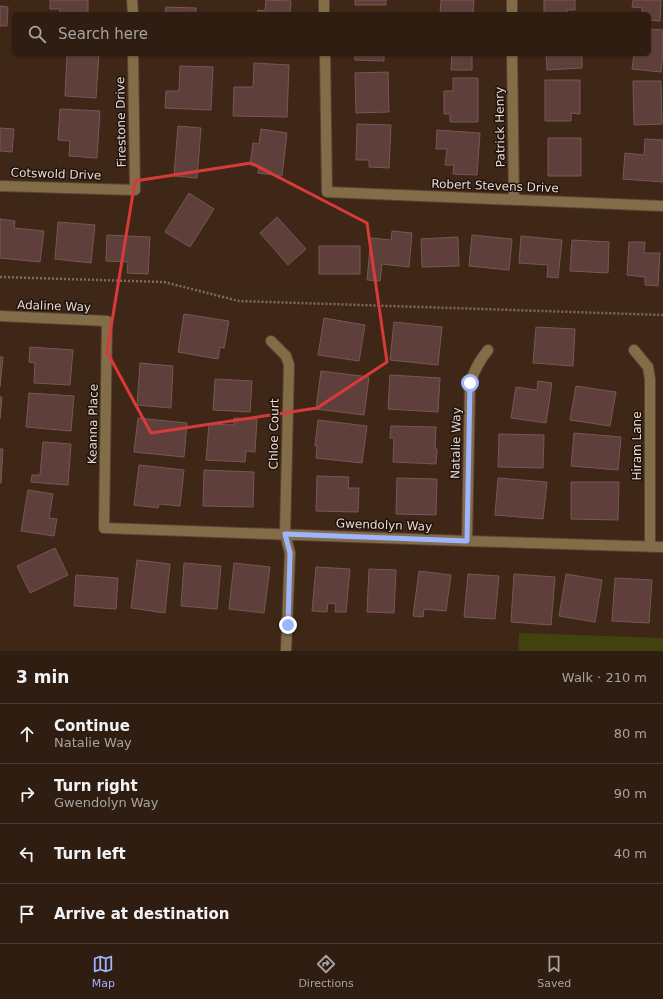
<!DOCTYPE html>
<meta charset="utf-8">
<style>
:root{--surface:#2f1d11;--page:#3b2a1f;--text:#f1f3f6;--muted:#a7a29f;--line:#4a3b31;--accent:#9eb4fd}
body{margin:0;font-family:"DejaVu Sans",sans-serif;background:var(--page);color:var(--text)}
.stop{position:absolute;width:12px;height:12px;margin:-9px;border:3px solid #9eb4fd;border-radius:50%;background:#fff}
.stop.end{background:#9eb4fd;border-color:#fff;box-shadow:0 1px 4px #0008}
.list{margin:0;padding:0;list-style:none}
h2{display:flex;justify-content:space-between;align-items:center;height:52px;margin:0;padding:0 16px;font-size:17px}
h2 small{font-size:13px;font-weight:400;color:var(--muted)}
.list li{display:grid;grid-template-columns:26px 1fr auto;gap:12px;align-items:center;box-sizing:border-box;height:60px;padding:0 16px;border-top:1px solid var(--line)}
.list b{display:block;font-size:15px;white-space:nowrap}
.list p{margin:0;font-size:13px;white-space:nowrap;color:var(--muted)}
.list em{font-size:13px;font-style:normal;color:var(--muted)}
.icon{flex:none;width:22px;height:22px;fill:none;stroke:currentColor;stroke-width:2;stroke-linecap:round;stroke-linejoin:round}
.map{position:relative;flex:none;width:663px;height:651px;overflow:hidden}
.search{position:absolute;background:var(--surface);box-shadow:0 1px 3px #0004;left:12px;right:12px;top:12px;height:44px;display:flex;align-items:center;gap:10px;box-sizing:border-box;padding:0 14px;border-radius:6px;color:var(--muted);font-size:15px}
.sheet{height:292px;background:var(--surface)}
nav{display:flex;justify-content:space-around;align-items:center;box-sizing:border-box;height:56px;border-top:1px solid var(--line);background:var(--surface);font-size:11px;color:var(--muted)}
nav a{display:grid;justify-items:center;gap:2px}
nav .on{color:var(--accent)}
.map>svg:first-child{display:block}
.green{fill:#42420f}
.building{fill:#5e3f3c;stroke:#785754}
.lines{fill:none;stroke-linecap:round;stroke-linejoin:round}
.minor-casing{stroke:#5a4435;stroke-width:12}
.path{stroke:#7f6a5c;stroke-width:2.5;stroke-dasharray:2 2;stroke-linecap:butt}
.minor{stroke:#836d49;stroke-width:10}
.route{stroke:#9eb4fd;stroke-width:5}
.marked{fill:none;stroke:#d83a39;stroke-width:3;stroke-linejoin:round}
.labels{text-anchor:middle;stroke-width:3;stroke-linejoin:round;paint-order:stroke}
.street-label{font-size:12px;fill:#eadad0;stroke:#1e130c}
</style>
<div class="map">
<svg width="663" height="651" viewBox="0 0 663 651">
<rect width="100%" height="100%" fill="#3f2717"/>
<path class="green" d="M519,633L663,638V651H518Z"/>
<path class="building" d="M50,0H88V14H60V9H50Z
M266,0L291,1L290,14H257L258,10L265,11Z
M355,0H386V5H355Z
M441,0H474L473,14H440Z
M544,0H575V10H567V14H544Z
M633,0H661L660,21L649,20V14H642V8L632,7Z
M0,6L8,7L7,26H0Z
M166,7L196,8V14H165Z
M649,29L663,30V52L661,72L632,69L634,54H649Z
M67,54H99L96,98L65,96Z
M355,54H384V61L355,60Z
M452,54H472V70H451Z
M546,54H582V68L547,70Z
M254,63L289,65L287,117L233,116L234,87H253Z
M180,66L213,67L211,110L165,108L166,91H179Z
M388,72L389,112L356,113L355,73Z
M453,78H478V122H450V114H444V91H453Z
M545,80H580V114L571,113V121H545Z
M633,81H661L662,124L634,125Z
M60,109L100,111L97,158L69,156L70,141L58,140Z
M357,124L391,125L389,168L369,167V160H356Z
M178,126L201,128L197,178L174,176Z
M0,128L14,129L12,152L0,151Z
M261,129L287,133L282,176L258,173L259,167L250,165L253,143L259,144Z
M437,130L480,133L477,175L453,174L454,165H445L447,149H436Z
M548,138H581V176H548Z
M645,139L663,140V182L623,179L625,153L644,155Z
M189,193L214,209L190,247L165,232Z
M277,217L306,249L288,265L260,233Z
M0,219L15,221L14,228L44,231L40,262L0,258Z
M58,222L95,225L91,263L55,259Z
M392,231L412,233L409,267L382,264L380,281L367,280L371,238L391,240Z
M107,235L150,237L148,274L127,273L128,262L106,261Z
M472,235L512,239L509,270L469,266Z
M521,236L562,240L558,278L547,277L548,265L519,263Z
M458,237L459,266L422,267L421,239Z
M572,240L609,242L608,273L570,271Z
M629,242H645L644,253H660L658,286L645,285V277L627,275Z
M319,246H360V274H319Z
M184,314L229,321L224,348L220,347L218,359L178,352Z
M324,318L365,325L359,361L318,355Z
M394,322L442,327L438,365L390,360Z
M536,327L575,329L573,366L533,363Z
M30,347L73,350L70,385L34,383L35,363L29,362Z
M0,357H3L0,387Z
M140,363L173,366L171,408L137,405Z
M321,371L369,377L364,415L316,409Z
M390,375L440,378L438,412L388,409Z
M215,379L252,381L250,412L213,410Z
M538,381L552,383L546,423L511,418L516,387L537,390Z
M576,386L616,392L610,426L570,420Z
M29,393L74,396L71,431L26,427Z
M0,397H2L0,419Z
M138,418L187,423L184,457L134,452Z
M234,418L257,419L255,452L246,451L245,462L206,460L209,424L234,425Z
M318,420L367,426L362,463L316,458L317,446H315Z
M391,426L436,427L435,449H437L436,464L393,462L394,438H390Z
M574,433L621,437L618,470L571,466Z
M499,434L544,435L543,468L498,467Z
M43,442L71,444L68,485L31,482L32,475H40Z
M0,449H3L1,483H0Z
M139,465L184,470L180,506L159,504L158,508L134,505Z
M204,470L254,472L253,507L203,506Z
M317,476L349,477L348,488H359L358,512L316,511Z
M397,478L437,479L436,515L396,514Z
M498,478L547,482L543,519L495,515Z
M571,482H619L618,520L571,519Z
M28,490L53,494L49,518L57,519L54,536L21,531Z
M55,548L68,575L30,593L17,566Z
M137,560L170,564L165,613L131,608Z
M184,563L221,566L217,609L181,606Z
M234,563L270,567L264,613L229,609Z
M316,567L350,569L346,612H335L336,604L328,603L327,612L312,611Z
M369,569L396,570L394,613L367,612Z
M419,571L451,575L446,611L424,609L423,617L413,616Z
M468,574L499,576L495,619L464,617Z
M514,574L555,577L551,625L511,622Z
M566,574L602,580L595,622L559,616Z
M76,575L118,578L116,609L74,606Z
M615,578L652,580L649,623L612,621Z"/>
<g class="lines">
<defs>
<path id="minor" d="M132,0L133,14
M324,0V14
M512,0V14
M325,54L327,192L663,206
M512,54L514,200
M0,186L135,190L133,54
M0,316L107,321L104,528L467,541L663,547
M271,341L286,356L289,365L285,534L290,553L286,651
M634,350L648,367L650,379V547
M467,541L470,383C475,369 479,361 488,350"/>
</defs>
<use href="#minor" class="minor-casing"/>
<path class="path" d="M0,277L164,282L239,301L663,315"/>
<use href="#minor" class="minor"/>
</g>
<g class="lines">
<path class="route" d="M288,625L290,553L285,534L467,541L470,383"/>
</g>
<path class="marked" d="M251,163L367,223L387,362L317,408L151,433L107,352L135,181Z"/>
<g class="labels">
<g class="street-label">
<text transform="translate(121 122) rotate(-91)" y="4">Firestone Drive</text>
<text transform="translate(500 127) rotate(-91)" y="4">Patrick Henry</text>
<text transform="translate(56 174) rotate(2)" y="4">Cotswold Drive</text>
<text transform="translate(495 186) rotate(2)" y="4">Robert Stevens Drive</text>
<text transform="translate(54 306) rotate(2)" y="4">Adaline Way</text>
<text transform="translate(93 424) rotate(-89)" y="4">Keanna Place</text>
<text transform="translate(274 434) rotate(-89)" y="4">Chloe Court</text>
<text transform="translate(456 443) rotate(-89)" y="4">Natalie Way</text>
<text transform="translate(637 446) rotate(-90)" y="4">Hiram Lane</text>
<text transform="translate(384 525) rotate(2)" y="4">Gwendolyn Way</text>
</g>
</g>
</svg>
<div class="stop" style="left:470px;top:383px"></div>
<div class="stop end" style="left:288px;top:625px"></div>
<div class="search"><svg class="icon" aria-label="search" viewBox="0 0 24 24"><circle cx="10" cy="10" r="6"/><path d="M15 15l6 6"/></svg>Search here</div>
</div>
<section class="sheet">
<h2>3 min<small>Walk · 210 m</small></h2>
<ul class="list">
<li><svg class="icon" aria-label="ahead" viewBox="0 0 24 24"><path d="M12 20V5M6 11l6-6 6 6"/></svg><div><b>Continue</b><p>Natalie Way</p></div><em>80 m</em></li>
<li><svg class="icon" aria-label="right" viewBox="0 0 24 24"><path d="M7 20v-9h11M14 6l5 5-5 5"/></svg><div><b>Turn right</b><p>Gwendolyn Way</p></div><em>90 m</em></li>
<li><svg class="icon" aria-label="left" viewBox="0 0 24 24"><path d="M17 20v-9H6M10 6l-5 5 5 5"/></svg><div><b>Turn left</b></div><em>40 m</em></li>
<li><svg class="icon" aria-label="arrive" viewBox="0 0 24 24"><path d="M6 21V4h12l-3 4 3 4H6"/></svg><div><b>Arrive at destination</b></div></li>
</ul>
</section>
<nav>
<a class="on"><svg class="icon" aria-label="map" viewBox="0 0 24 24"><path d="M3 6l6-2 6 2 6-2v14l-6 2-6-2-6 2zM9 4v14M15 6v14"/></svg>Map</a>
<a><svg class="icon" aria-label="directions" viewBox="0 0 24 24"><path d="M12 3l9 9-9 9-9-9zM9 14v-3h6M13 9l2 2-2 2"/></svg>Directions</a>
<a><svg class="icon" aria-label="saved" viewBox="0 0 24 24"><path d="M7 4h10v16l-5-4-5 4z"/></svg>Saved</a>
</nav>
